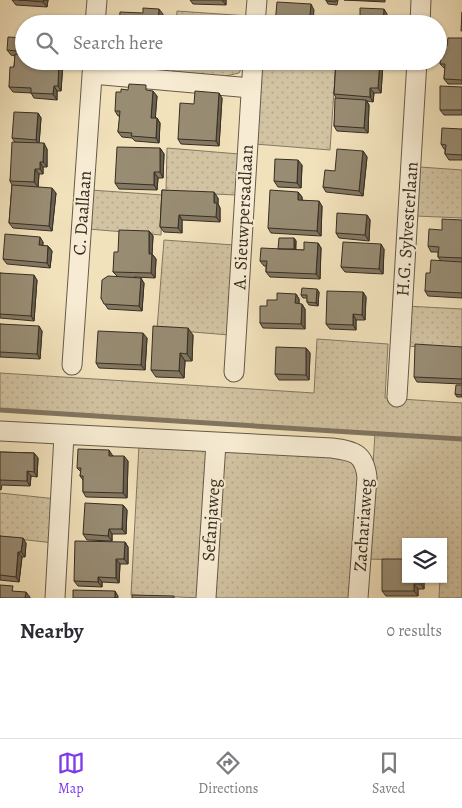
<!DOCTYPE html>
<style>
:root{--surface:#fff;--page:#f2f2f3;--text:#2b2b33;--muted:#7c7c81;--line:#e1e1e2;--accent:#7c3aed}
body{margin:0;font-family:Alegreya,serif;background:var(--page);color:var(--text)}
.controls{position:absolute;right:15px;bottom:15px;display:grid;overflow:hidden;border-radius:0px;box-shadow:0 1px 4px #0004}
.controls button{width:45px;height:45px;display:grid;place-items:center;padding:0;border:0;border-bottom:1px solid var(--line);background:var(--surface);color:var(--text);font:25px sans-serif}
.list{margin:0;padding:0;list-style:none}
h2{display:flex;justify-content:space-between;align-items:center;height:65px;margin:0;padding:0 20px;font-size:21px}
h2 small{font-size:16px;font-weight:400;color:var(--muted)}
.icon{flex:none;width:28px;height:28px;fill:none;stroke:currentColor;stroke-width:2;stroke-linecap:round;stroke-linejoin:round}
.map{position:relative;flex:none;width:462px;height:598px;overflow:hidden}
.search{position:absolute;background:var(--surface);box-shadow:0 1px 4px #0004;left:15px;right:15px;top:15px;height:55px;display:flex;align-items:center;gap:12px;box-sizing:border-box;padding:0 18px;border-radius:28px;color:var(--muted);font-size:19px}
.sheet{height:140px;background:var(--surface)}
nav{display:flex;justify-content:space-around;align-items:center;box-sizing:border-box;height:70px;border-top:1px solid var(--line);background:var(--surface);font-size:14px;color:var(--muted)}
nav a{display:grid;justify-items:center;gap:2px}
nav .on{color:var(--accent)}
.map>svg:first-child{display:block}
.green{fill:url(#green-dots);stroke:#847862}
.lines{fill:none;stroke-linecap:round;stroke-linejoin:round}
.stream{stroke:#817560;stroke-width:5}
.minor-casing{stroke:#665b49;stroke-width:21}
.minor{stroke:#f7ecd3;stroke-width:19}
.wall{fill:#837863;stroke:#372e23}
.shaded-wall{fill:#6a6250;stroke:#372e23}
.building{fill:#988c73;stroke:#372e23}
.labels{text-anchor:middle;stroke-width:4;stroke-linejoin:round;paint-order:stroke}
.street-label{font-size:18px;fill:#372e23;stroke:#f7ecd3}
</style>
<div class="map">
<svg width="462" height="598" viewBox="0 0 462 598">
<defs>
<pattern id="green-dots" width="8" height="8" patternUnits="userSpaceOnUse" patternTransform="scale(1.25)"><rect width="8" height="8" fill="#d2c3a2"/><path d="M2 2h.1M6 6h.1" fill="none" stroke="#b5a88b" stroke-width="1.8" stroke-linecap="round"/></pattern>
</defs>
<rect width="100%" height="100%" fill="#f2e2bc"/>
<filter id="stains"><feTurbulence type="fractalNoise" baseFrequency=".004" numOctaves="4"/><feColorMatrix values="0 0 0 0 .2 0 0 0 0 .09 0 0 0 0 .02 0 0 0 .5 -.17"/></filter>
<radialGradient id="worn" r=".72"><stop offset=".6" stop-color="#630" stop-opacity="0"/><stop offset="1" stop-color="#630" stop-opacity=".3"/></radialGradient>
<path class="green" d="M177,11L248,16V24H176Z
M174,61H245L239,73L217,78L173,74Z
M261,61H336L330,150L255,144Z
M167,148L239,154L237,195L166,192Z
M420,167L462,170V218L416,216Z
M90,190L163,195L161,235L88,229Z
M164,240L234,245L229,335L157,329Z
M406,306L462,309V349L404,346Z
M317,339L388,344L385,398L462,403V598H439L440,579H443V542H406V560L367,559L375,433L0,410V373L314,393Z
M139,445L210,448L202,598L131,595Z
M221,448L344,454L359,465L354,598H212Z
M0,493L57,499L54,543L0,537Z"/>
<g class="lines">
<path class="stream" d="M0,410L462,439"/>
<defs>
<path id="minor" d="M95,24L97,0
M255,24L257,0
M420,24L421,0
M92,74L251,88
M72,365L93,61
M234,372L253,61
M397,397L417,61
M0,431L332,448C354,451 364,453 367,477L358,598
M55,598L64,435
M206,598L216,443"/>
</defs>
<use href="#minor" class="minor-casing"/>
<use href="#minor" class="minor"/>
</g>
<path class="wall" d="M12,0H48L47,7L16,5Z
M190,0H226V5L193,4Z
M326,0H338L337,5L328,4Z
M344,0H385V2Z
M24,38V61H62L63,62L61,91H57V100L34,98L31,93L13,92L9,87L14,67L15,56L11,55L7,50Z
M462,38V84H448L444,79L445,69L440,64L447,46Z
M336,61H382L383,63L381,93H374L373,102L367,101L369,105L368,133L337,131L334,126L336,98L334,94Z
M462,87V115H444L440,110Z
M150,91L157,96L155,118H157L160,123L159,143L135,141L132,138L122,137L118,132L120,116H118L115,111Z
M222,98L219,146L181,144L178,139L194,104Z
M38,113L41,118L39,143L47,149V167H43V174H39L38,187L56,193L52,231L13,228L9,223L12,185L10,181L15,142L12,138Z
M462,129V160H449L445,154V149H444L441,144Z
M160,148L164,154L163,178H158L157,190L119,189L115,183Z
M363,151L367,157L363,196L326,192L323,187L335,171Z
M302,165L301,188L278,187L274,181Z
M162,190L218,198V204L220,208V222L182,220V233L164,232L160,227Z
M298,192L302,197V200L322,206L321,236L271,233L268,228Z
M367,215L370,220L369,241L339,238L336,233Z
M462,220V298L428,296L425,291L430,273L441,261L438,257V252H431L428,246L442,230Z
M149,231L153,236L152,254L156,259L155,278L134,277L144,283L142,311L108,309L101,298L117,276L113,272L118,252Z
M294,238L296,241V250H304L318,243L321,248L320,279L270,277L266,272V266H264L260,261Z
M43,242V246H48L52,251L50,268L7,264L3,259Z
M384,249L383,274L345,272L341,267Z
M0,273L37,280L34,321L0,318Z
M319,292L318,306L309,305L307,302V298H303L301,295Z
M363,292L366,297L365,320H356V330L330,329L326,324Z
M296,294L299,299V304L305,309V329L263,328L260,323L267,306L277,300Z
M0,324L42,331L40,359L0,357Z
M193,335L192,361H185L184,378L156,377L151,370Z
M147,338L145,370L99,368L96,363Z
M462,347V384L417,382L414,377Z
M306,348L310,353L309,380H279L275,374Z
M462,385V397H457L455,394Z
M0,452L34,453L38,458L37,477L31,476L30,486L2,485L1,490H0Z
M113,456L128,461L127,498L86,497L83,492V480L80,476L81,472L77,468Z
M123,505L127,510L126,534H112V541L87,540L83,534Z
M0,536L26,543L25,557H22L19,582L0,580Z
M125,542L128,547V564H120L119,583L102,582V587L78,586L74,581Z
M424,579V589H418V596H386L382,591Z"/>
<path class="shaded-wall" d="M44,0H48L47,7L43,2Z
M222,0H226V5Z
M311,4L314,10L313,21L310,16Z
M159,9L163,14L162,24H158Z
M384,9L387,14V24H383Z
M328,18L332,23V24H328Z
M59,61H62L63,62L61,91L58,86Z
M380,61H382L383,63L381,93L378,88Z
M54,86L57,91V100L53,94Z
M370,88L374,93L373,102L370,97Z
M153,91L157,96L155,123L151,118Z
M219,93L222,98L219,146L216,141Z
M366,100L369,105L368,133L364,128Z
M38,113L41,118L39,145L36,140Z
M157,118L160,123L159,143L156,138Z
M44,143L47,149V167L43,162Z
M160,148L164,154L163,178L160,172Z
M363,151L367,157L363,196L359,191Z
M298,160L302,165L301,188L297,183Z
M40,162L43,167V174L40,169Z
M35,169L39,174L38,187L34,182Z
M154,172L158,178L157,190L154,185Z
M52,188L56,193L52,231L49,226Z
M214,192L218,198V204L220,208V222L216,217L214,203Z
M298,192L302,197V205L298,200Z
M319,201L322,206L321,236L317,231Z
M179,215L182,220V233L178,228Z
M367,215L370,220L369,241L365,235Z
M149,231L153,236L152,254L156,259L155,278L151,273L149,254Z
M40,237L43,242L42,250L39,245Z
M294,238L296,241L295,252L294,249Z
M318,243L321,248L320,279L316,274Z
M381,244L384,249L383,274L379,269Z
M48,246L52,251L50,268L47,263Z
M34,275L37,280L34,321L31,316Z
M141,278L144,283L142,311L139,306Z
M317,289L319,292L318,306L316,303Z
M363,292L366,297L365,320L362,315Z
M296,294L299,299V309L295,303Z
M302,304L305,309V329L301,324Z
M353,314L356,320V330L353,325Z
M39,326L42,331L40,359L37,354Z
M188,328L193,335L192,361L187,354Z
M143,333L147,338L145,370L141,365Z
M306,348L310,353L309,380L306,375Z
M180,353L185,361L184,378L179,371Z
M109,450L113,456L112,461L109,456Z
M34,453L38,458L37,477L34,472Z
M124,456L128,461L127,498L123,493Z
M27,471L31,476L30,486L27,481Z
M123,505L127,510L126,534L122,529Z
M109,529L112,534V541L108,536Z
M23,538L26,543L25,557L21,552Z
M125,542L128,547V564L124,559Z
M18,552L22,557L19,582L16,577Z
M116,559L120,564L119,583L116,578Z
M98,577L102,582V587L98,582Z
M421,579H424V589L421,584Z
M414,584L418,589V596L414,591Z
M115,591L118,596V598H115Z
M26,592L30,597V598H25Z"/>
<path class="building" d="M19,0H44L43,2Z
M326,0H336V2L326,1Z
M277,2L311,4L310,16L328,18V24H275Z
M143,8L159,9L158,24H119L120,12L143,13Z
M360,8L384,9L383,24H360Z
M462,12V31H461Z
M27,21L54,23L27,24Z
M8,37L24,38V52L7,50Z
M448,38H462V80L444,79L445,64H440L442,46H447Z
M15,54L24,55V61H59L58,86H54L53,94L31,93V88L9,87L10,67H14Z
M336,61H380L378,88H370V97L334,94Z
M129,84L146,85V90L153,91L151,118H157L156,138L131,136L132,133L118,132L120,111H115L116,92H121V89L128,90Z
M440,86L462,87V110H440Z
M195,91L219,93L216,141L178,139L180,103L194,104Z
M335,98L366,100L364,128L334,126Z
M14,112L38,113L36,140L12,138Z
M442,128L462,129V155L445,154L446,145L441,144Z
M12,142L44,143L43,162H40V169H35L34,182L10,181Z
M117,147L160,148V172H154V185L115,183Z
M337,149L363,151L359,191L323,187L325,170L335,171Z
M275,159L298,160L297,183L274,181Z
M12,185L52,188L49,226L9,223Z
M162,190L214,192V203H217L216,217L179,215L178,228L160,227Z
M270,190L298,192V200L319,201L317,231L268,228Z
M337,213L367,215L365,235L336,233Z
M442,219L462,220V258L438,257L439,247L428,246L429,229L442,230Z
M119,230L149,231V254H152L151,273L113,272L114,252H118Z
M5,234L40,237L39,245L48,246L47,263L3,259Z
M279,238H294V249H278Z
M304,242L318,243L316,274L266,272L267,261H260L261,248L304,250Z
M343,242L381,244L379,269L341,267Z
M431,260L462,262V293L425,291L426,273H430Z
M0,273L34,275L31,316L0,314Z
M108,276L141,278L139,306L104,304L101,298L102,280Z
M302,288L317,289L316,303L307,302V295H301Z
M327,291L363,292L362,315L353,314V325L326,324Z
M277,293L296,294L295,303L302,304L301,324L260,323V306H267V300H277Z
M0,324L39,326L37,354L0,352Z
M153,326L188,328L187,354L180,353L179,371L151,370Z
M98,331L143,333L141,365L96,363Z
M415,344L462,347V379L414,377Z
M276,347L306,348V375L275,374Z
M456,385H462V395L455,394Z
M78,449L109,450V456H124L123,493L83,492V476H80L81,468H77Z
M0,452L34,453V472L27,471V481L0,480Z
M85,503L123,505L122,529H109L108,536L83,534Z
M0,536L23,538L21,552H18L16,577L0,575Z
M75,541L125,542L124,559H116V578L98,577V582L74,581Z
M382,559H406V579H421V584H414V591H382Z
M0,585L13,586L12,591L26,592L25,598H0Z
M73,590L115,591V598H73Z
M132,595L174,596V598H132Z"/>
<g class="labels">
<g class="street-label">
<text transform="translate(82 213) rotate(-86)" y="6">C. Daallaan</text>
<text transform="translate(243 217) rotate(-87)" y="6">A. Sieuwpersadlaan</text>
<text transform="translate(407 229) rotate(-86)" y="6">H.G. Sylvesterlaan</text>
<text transform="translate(211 520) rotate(-86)" y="6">Sefanjaweg</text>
<text transform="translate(363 525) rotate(-86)" y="6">Zachariaweg</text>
</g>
</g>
<rect width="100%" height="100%" filter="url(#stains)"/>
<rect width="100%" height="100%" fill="url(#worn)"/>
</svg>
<div class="controls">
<button><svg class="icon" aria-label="layers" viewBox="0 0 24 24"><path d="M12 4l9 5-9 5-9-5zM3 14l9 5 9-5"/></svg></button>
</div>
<div class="search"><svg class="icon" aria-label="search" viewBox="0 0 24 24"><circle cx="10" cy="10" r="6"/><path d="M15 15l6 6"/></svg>Search here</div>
</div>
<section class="sheet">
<h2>Nearby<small>0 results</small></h2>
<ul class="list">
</ul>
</section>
<nav>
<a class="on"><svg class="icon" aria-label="map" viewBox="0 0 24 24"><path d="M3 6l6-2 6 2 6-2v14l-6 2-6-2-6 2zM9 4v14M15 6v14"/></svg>Map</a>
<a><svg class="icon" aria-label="directions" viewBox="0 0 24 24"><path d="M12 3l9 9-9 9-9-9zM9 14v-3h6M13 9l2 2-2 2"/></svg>Directions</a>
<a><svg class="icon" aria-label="saved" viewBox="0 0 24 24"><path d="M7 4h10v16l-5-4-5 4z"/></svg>Saved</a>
</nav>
